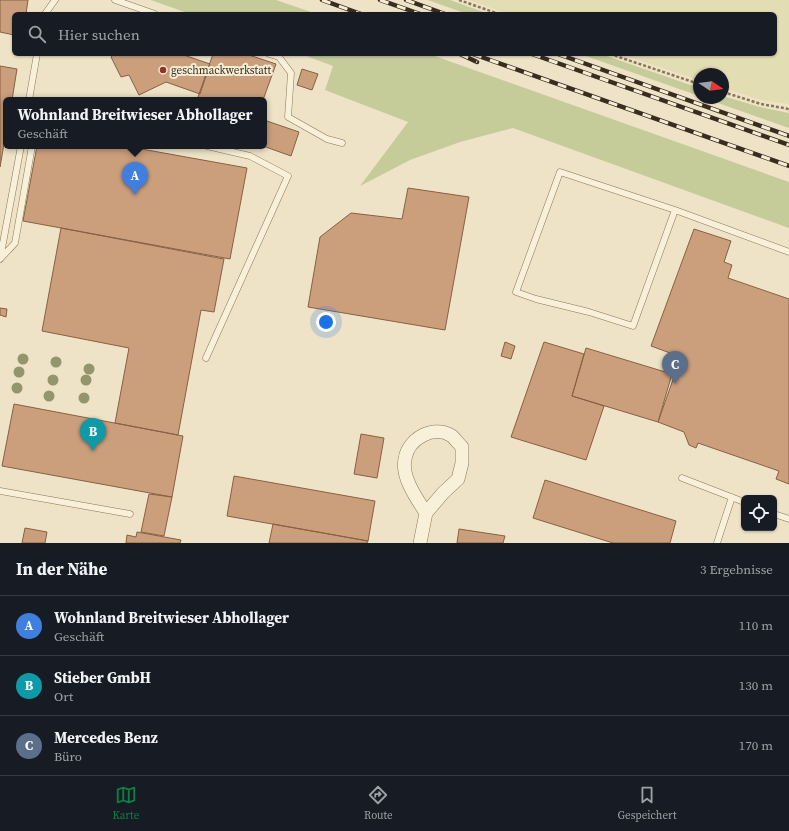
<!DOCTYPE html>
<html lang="de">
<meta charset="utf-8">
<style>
:root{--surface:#171b24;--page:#20242c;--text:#f1f3f6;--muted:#9ea1a6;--line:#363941;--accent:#0b8043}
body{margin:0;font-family:"Source Serif 4",serif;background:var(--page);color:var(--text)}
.controls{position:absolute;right:12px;bottom:12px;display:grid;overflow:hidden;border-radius:6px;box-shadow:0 1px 3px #0004}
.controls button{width:36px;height:36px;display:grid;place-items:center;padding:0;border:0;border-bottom:1px solid var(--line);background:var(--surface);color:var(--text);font:20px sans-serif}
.compass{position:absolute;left:693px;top:68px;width:36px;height:36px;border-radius:50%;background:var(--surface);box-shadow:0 1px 3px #0004;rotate:103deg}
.you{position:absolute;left:326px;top:322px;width:14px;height:14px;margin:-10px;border:3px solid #fff;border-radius:50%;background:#1a73e8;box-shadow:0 0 0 6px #1a73e833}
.badge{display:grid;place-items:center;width:26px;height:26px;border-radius:50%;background:var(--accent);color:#fff;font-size:13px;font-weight:700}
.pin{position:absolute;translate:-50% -33px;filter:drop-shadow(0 1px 2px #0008)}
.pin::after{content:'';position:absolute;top:21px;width:14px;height:12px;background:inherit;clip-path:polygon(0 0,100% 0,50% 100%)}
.popup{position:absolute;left:3px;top:97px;width:264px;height:52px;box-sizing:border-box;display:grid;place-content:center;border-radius:6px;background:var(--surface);filter:drop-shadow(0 1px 3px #0005);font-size:13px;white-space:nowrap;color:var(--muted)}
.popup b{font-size:15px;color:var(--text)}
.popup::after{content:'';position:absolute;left:50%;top:100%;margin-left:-8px;border:8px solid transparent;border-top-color:var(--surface)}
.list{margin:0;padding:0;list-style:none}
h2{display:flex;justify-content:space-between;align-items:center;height:52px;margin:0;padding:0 16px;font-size:17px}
h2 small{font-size:13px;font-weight:400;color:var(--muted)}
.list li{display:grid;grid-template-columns:26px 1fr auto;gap:12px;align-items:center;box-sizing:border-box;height:60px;padding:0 16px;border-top:1px solid var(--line)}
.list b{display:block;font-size:15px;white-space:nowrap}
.list p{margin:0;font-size:13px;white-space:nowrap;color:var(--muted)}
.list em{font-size:13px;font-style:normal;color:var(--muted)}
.icon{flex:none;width:22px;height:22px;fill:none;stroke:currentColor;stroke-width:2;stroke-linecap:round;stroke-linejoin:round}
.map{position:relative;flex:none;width:789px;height:543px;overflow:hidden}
.search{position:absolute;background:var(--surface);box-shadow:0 1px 3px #0004;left:12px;right:12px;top:12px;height:44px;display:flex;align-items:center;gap:10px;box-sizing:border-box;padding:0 14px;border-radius:6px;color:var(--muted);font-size:15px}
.sheet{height:232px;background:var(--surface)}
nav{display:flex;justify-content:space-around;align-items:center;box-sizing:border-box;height:56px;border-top:1px solid var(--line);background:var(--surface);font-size:11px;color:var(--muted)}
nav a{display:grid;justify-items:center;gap:2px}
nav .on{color:var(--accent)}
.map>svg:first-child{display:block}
.farmland{fill:#e3ddb3}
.green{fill:#c5cc9a}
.building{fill:#cb9f7c;stroke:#886042}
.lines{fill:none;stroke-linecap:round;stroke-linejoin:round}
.service-casing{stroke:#89755c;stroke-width:7}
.minor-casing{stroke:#89755c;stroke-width:14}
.path{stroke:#89755c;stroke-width:2.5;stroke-dasharray:3 2;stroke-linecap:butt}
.service{stroke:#f9f0d9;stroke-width:6}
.minor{stroke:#f9f0d9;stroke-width:13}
.rail-casing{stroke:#392d1f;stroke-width:4.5}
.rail{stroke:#f5edd6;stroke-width:3;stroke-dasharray:9;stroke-linecap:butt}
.tree{fill:#93956e}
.poi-dot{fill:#972f2c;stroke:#f5edd6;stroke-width:1.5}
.labels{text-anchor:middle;stroke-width:4;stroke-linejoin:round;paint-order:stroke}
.poi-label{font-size:11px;fill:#392d1f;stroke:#f5edd6;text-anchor:start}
</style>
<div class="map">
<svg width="789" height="543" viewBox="0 0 789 543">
<rect width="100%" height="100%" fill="#eee3c6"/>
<path class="farmland" d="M469,0H789V104L761,100L723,88V74H699V80L619,54H775V14H508Z"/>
<path class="green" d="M151,0H276L317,14H190Z
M428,0H450L489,14H467Z
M301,54H429L789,182V228L513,128L460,142L410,160L360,186L408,122L325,90L333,66Z
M580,54H601L699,88V96Z
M723,96L760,107L789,113V128L704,98H723Z"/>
<path class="building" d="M0,0H28L26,14H14V35L0,32Z
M114,54H181L210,64L200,94L166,82L139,95L129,75L121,77L111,57Z
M213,54H246L276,64L263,100H197Z
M0,66L17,69L12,100H6V132L0,167Z
M302,69L318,74L312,90L297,85Z
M264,120L299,132L291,156L263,146H264Z
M37,146H125L247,168L230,259L23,221Z
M408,188L469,197L445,330L308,307L320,237L351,213L402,219Z
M61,228L224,259L214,312L201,310L178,435L115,423L129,348L42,331Z
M694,229L731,241L724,262L732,265L728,278L789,299V484L776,479L779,471L698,443L696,448L689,445L684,432L658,422L681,357L651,346Z
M0,308L7,309L6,317L0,315Z
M505,342L515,346L511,359L501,356Z
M544,342L584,354L572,396L604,406L586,460L511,437Z
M586,348L672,374L658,422L572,396Z
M14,404L183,436L172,497L2,466Z
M361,434L384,438L377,478L354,474Z
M234,476L375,501L368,541L227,516Z
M545,480L676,521L670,543H613L533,518Z
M149,494L172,497L164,536L141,532Z
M273,524L368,541L367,543H269Z
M25,528L47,532L45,543H22Z
M459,529L505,536L503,543H457Z
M137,532L181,540L180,543H126L127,535L136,537Z"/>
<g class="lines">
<defs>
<path id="service" d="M115,0L155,14
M45,14L55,0
M269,54L279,57L291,73L288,117L327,139L342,143
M29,100L37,54
M675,210L633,326L589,312L536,299L516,292L560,172L675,210L789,252
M0,259L15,243L32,146
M0,259L21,146
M206,358L288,176L250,156L207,146
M682,478L744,502
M0,491L130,514
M774,514L789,519
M717,543L732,497"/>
<path id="minor" d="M420,543L426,513L443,493L458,479L462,463V447C459,444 455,439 452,436C433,424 408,439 405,459C401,477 417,499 426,513"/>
</defs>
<use href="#service" class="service-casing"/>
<use href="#minor" class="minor-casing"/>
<path class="path" d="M459,0L499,14
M610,54L699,84
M723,92L761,104L789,109"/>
<use href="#service" class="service"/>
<use href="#minor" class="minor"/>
<defs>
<path id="rail" d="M322,0L361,14
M380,0L420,14
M406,0L445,14
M460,54L477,62
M473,54L789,166
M532,54L789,145
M558,54L789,136"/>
</defs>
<use href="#rail" class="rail-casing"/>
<use href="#rail" class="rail"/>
</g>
<g class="tree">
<circle cx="23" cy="359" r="5.5"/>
<circle cx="56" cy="362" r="5.5"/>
<circle cx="89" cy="369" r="5.5"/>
<circle cx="19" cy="372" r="5.5"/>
<circle cx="53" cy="380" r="5.5"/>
<circle cx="86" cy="380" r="5.5"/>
<circle cx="17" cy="388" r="5.5"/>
<circle cx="49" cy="396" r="5.5"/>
<circle cx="84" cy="398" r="5.5"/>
</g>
<circle class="poi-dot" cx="163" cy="70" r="4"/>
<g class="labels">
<g class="poi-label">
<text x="171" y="74">geschmackwerkstatt</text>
</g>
</g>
</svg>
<div class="controls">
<button><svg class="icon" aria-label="locate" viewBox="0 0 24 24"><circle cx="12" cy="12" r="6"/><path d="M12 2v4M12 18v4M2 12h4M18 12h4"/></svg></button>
</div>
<svg class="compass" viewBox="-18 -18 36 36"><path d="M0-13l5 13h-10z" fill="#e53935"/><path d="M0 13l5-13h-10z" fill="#9ea1a6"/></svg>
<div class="you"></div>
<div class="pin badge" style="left:135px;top:195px;background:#3f7fe0">A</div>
<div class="popup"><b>Wohnland Breitwieser Abhollager</b>Geschäft</div>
<div class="pin badge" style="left:93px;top:451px;background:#0f9aa8">B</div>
<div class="pin badge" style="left:675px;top:384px;background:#5c6f8a">C</div>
<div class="search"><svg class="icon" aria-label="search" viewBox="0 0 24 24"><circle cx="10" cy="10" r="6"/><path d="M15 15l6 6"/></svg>Hier suchen</div>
</div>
<section class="sheet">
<h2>In der Nähe<small>3 Ergebnisse</small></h2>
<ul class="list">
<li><span class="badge" style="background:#3f7fe0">A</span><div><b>Wohnland Breitwieser Abhollager</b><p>Geschäft</p></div><em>110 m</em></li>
<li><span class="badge" style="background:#0f9aa8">B</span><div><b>Stieber GmbH</b><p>Ort</p></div><em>130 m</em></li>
<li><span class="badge" style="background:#5c6f8a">C</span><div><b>Mercedes Benz</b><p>Büro</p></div><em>170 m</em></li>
</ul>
</section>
<nav>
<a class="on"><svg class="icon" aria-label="map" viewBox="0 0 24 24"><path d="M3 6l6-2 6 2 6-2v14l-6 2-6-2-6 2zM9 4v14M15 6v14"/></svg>Karte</a>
<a><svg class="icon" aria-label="directions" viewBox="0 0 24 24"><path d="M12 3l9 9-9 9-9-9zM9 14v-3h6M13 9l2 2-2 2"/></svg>Route</a>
<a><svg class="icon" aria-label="saved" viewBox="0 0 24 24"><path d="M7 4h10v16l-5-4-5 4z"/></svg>Gespeichert</a>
</nav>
